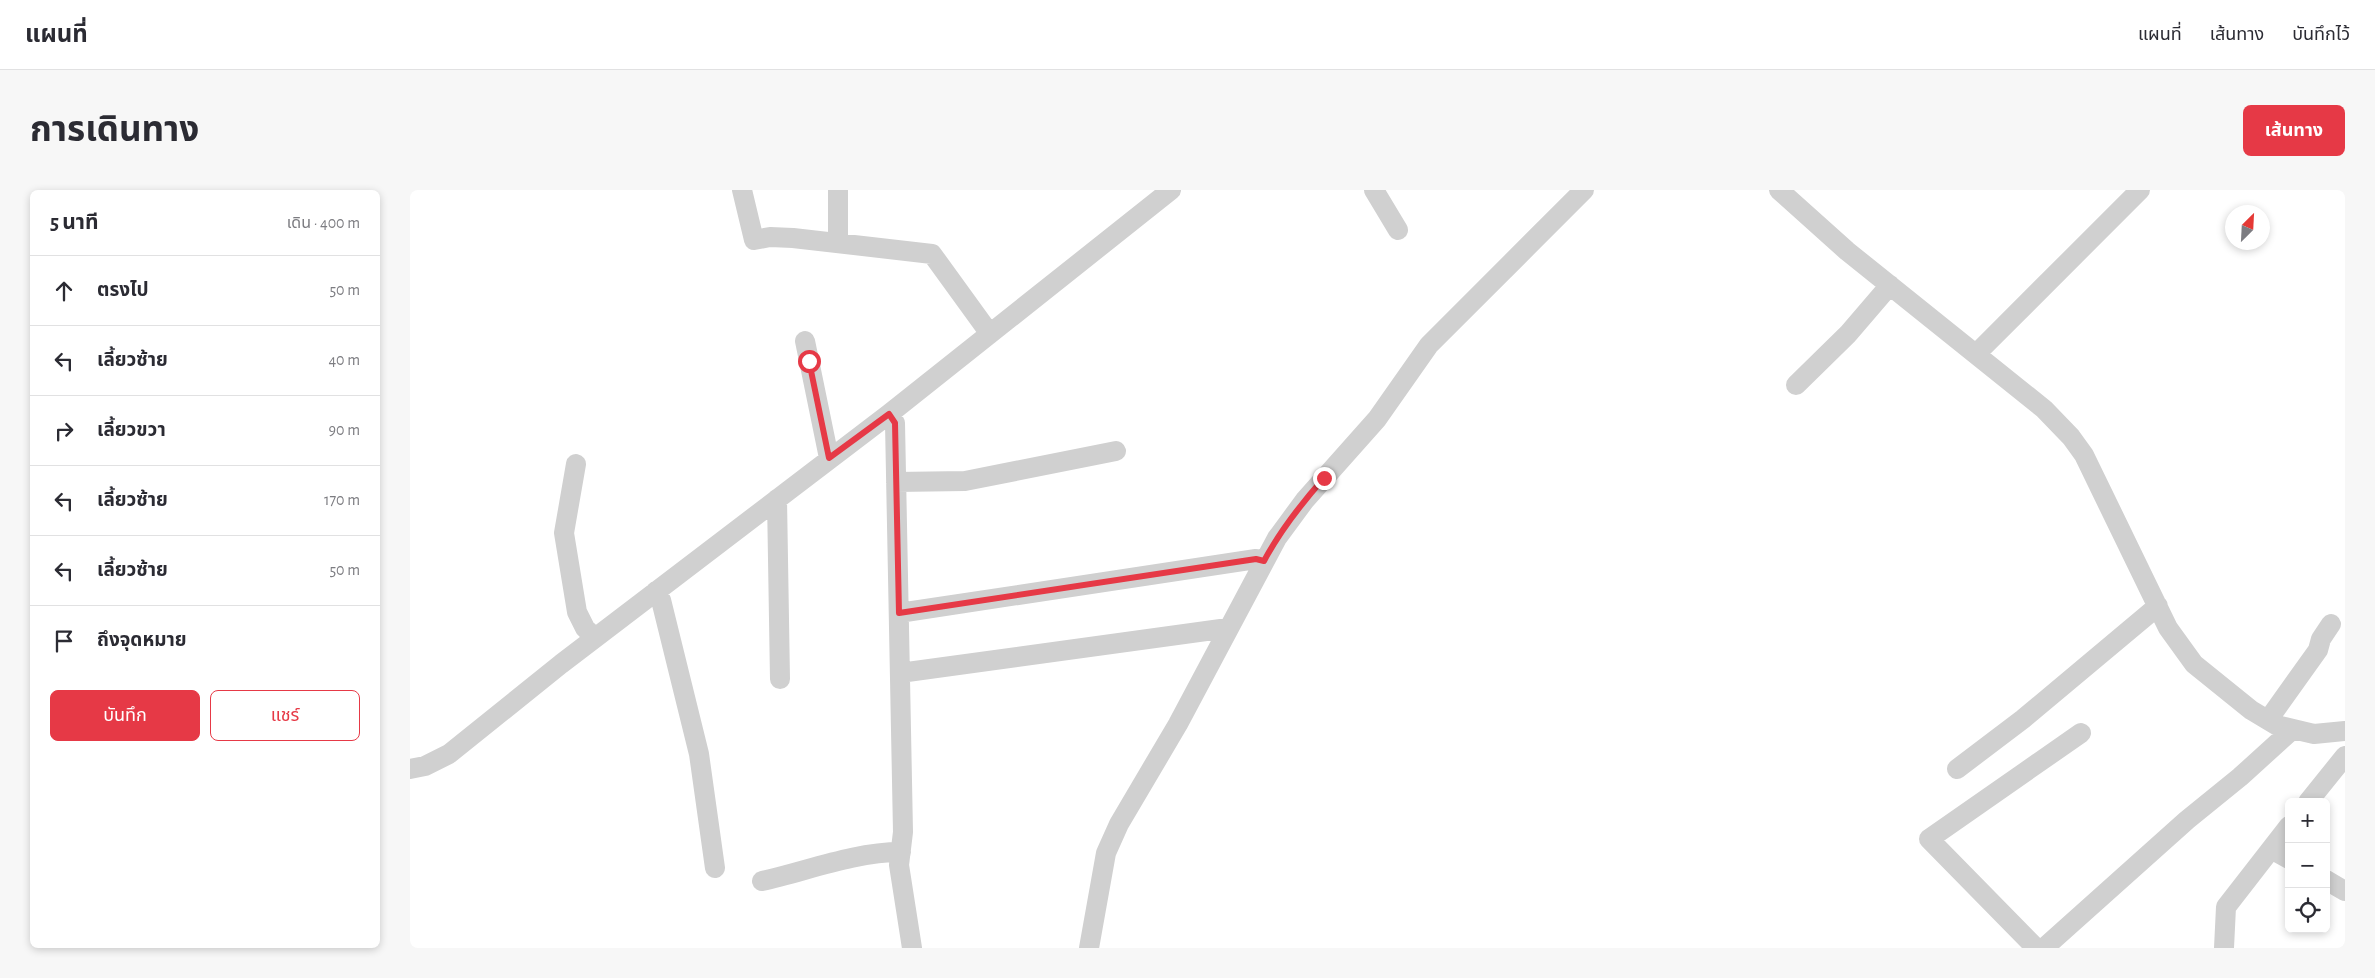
<!DOCTYPE html>
<html lang="th">
<meta charset="utf-8">
<style>
:root{--surface:#fff;--page:#f7f7f7;--text:#2b2b33;--muted:#7c7c81;--line:#e1e1e2;--accent:#e63946}
body{margin:0;font-family:"Alegreya Sans","Noto Sans Thai",sans-serif;background:var(--page);color:var(--text)}
.controls{position:absolute;right:15px;bottom:15px;display:grid;overflow:hidden;border-radius:8px;box-shadow:0 2px 8px #0003}
.controls button{width:45px;height:45px;display:grid;place-items:center;padding:0;border:0;border-bottom:1px solid var(--line);background:var(--surface);color:var(--text);font:25px sans-serif}
.compass{position:absolute;left:1815px;top:15px;width:45px;height:45px;border-radius:50%;background:var(--surface);box-shadow:0 2px 8px #0003;rotate:24deg}
.stop{position:absolute;width:15px;height:15px;margin:-11px;border:4px solid #e63946;border-radius:50%;background:#fff}
.stop.end{background:#e63946;border-color:#fff;box-shadow:0 1px 5px #0008}
.list{margin:0;padding:0;list-style:none}
h2{display:flex;justify-content:space-between;align-items:center;height:65px;margin:0;padding:0 20px;font-size:21px}
h2 small{font-size:16px;font-weight:400;color:var(--muted)}
.list li{display:grid;grid-template-columns:32px 1fr auto;gap:15px;align-items:center;box-sizing:border-box;height:70px;padding:0 20px;border-top:1px solid var(--line)}
.list b{display:block;font-size:19px;white-space:nowrap}
.list em{font-size:16px;font-style:normal;color:var(--muted)}
.actions{display:flex;gap:10px;padding:15px 20px}
.actions a{flex:1;padding:11px 0;border:1px solid var(--accent);border-radius:8px;text-align:center;font-size:18px;color:var(--accent)}
.actions .main{background:var(--accent);color:#fff}
.icon{flex:none;width:28px;height:28px;fill:none;stroke:currentColor;stroke-width:2;stroke-linecap:round;stroke-linejoin:round}
.map{position:relative;flex:none;width:1935px;height:758px;overflow:hidden;border-radius:8px}
header{display:flex;align-items:center;gap:30px;box-sizing:border-box;height:70px;padding:0 25px;background:var(--surface);border-bottom:1px solid var(--line)}
header strong{font-size:24px}
nav{display:flex;gap:28px;margin-inline-start:auto;font-size:18px}
.intro{display:flex;align-items:center;justify-content:space-between;box-sizing:border-box;height:120px;padding:0 30px}
h1{margin:0;font-size:35px}
.button{padding:12px 22px;border-radius:8px;background:var(--accent);color:#fff;font-size:18px;font-weight:700}
main{display:flex;gap:30px;padding:0 30px}
aside{flex:1;background:var(--surface);border-radius:8px;box-shadow:0 2px 8px #0003}
.map>svg:first-child{display:block}
.lines{fill:none;stroke-linecap:round;stroke-linejoin:round}
.minor{stroke:#d0d0d0;stroke-width:20}
.route{stroke:#e63946;stroke-width:6}
</style>
<header>
<strong>แผนที่</strong>
<nav><a>แผนที่</a><a>เส้นทาง</a><a>บันทึกไว้</a></nav>
</header>
<div class="intro"><h1>การเดินทาง</h1><a class="button">เส้นทาง</a></div>
<main>
<aside>
<h2>5 นาที<small>เดิน · 400 m</small></h2>
<ul class="list">
<li><svg class="icon" aria-label="ahead" viewBox="0 0 24 24"><path d="M12 20V5M6 11l6-6 6 6"/></svg><div><b>ตรงไป</b></div><em>50 m</em></li>
<li><svg class="icon" aria-label="left" viewBox="0 0 24 24"><path d="M17 20v-9H6M10 6l-5 5 5 5"/></svg><div><b>เลี้ยวซ้าย</b></div><em>40 m</em></li>
<li><svg class="icon" aria-label="right" viewBox="0 0 24 24"><path d="M7 20v-9h11M14 6l5 5-5 5"/></svg><div><b>เลี้ยวขวา</b></div><em>90 m</em></li>
<li><svg class="icon" aria-label="left" viewBox="0 0 24 24"><path d="M17 20v-9H6M10 6l-5 5 5 5"/></svg><div><b>เลี้ยวซ้าย</b></div><em>170 m</em></li>
<li><svg class="icon" aria-label="left" viewBox="0 0 24 24"><path d="M17 20v-9H6M10 6l-5 5 5 5"/></svg><div><b>เลี้ยวซ้าย</b></div><em>50 m</em></li>
<li><svg class="icon" aria-label="arrive" viewBox="0 0 24 24"><path d="M6 21V4h12l-3 4 3 4H6"/></svg><div><b>ถึงจุดหมาย</b></div></li>
</ul>
<div class="actions"><a class="main">บันทึก</a><a>แชร์</a></div>
</aside>
<div class="map">
<svg width="1935" height="758" viewBox="0 0 1935 758">
<rect width="100%" height="100%" fill="#fff"/>
<g class="lines">
<path class="minor" d="M332,0L344,50L360,47L383,48L522,64L580,144
M964,0L988,40
M1369,0L1437,61L1634,219L1661,247L1674,265L1758,438L1784,474L1841,520L1866,535L1904,544L1935,541
M428,53V0
M395,151L419,268
M1566,164L1730,0
M1386,195L1438,144L1480,95
M479,224L485,233L493,642L489,675L502,758
M166,274L154,343L167,422L175,438L185,448
M486,292L555,291L706,261
M367,309L370,489
M246,401L251,410L289,564L305,678
M489,423L846,369L854,371
M490,483L818,438
M1858,530L1908,460L1911,449L1921,434
M0,579L15,576L39,564L151,474L479,224L761,0
M1547,579L1613,529L1748,416
M1898,612L1935,566
M1861,659L1879,669
M1916,690L1935,701
M352,691C397,681 444,662 491,662
M679,758L696,663L709,634L768,534L867,348L895,310L967,229L1019,155L1174,0
M1626,758L1519,649L1671,543
M1634,758L1777,630L1830,587L1883,539
M1814,758L1816,717L1879,636"/>
</g>
<g class="lines">
<path class="route" d="M399,171L419,268L479,224L485,233L489,423L846,369L854,371C870,341 891,314 914,288"/>
</g>
</svg>
<div class="controls">
<button>+</button>
<button>−</button>
<button><svg class="icon" aria-label="locate" viewBox="0 0 24 24"><circle cx="12" cy="12" r="6"/><path d="M12 2v4M12 18v4M2 12h4M18 12h4"/></svg></button>
</div>
<svg class="compass" viewBox="-18 -18 36 36"><path d="M0-13l5 13h-10z" fill="#e53935"/><path d="M0 13l5-13h-10z" fill="#7c7c81"/></svg>
<div class="stop" style="left:399px;top:171px"></div>
<div class="stop end" style="left:914px;top:288px"></div>
</div>
</main>
